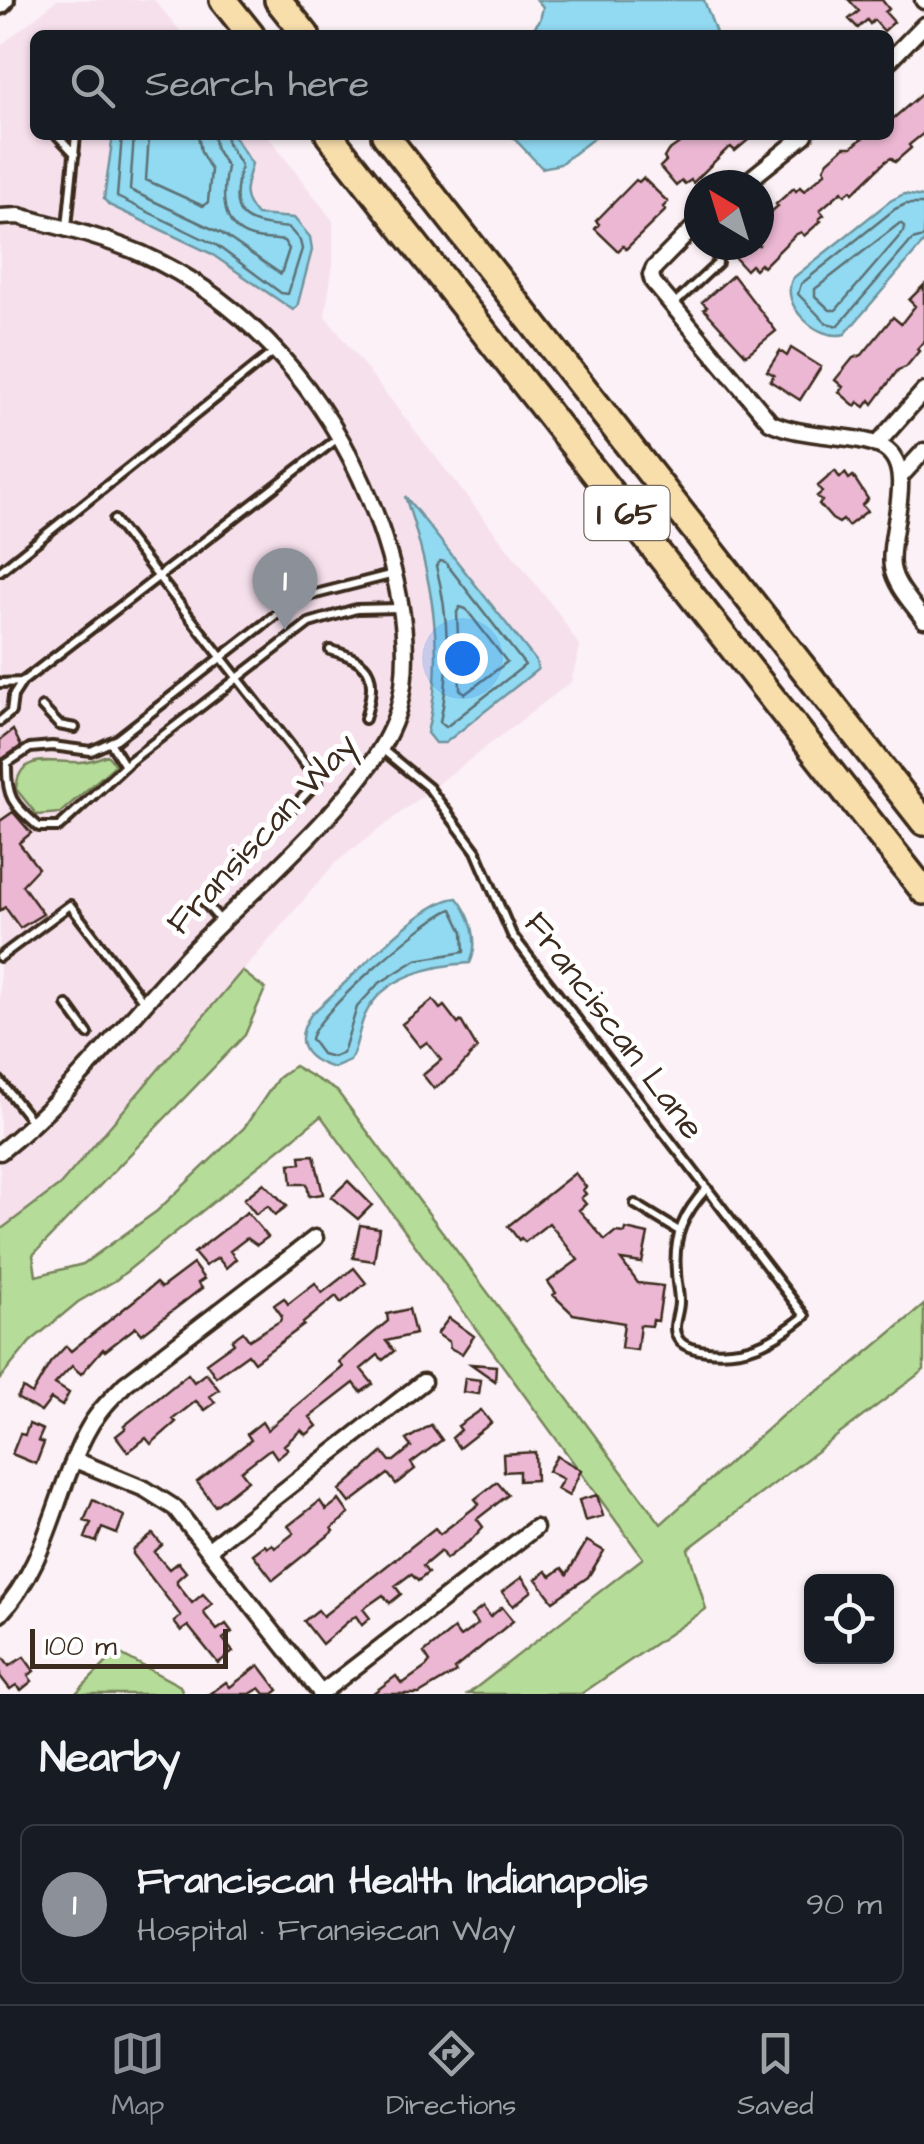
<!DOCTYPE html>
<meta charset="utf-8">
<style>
:root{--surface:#171b24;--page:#242831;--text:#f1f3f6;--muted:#9ea1a6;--line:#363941;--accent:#8c9099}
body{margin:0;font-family:"Architects Daughter",sans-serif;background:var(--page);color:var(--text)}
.controls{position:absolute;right:30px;bottom:30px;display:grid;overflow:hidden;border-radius:15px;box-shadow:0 2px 8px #0004}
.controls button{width:90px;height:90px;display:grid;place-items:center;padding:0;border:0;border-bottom:2px solid var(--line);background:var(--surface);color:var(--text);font:50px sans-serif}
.compass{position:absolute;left:684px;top:170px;width:90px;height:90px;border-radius:50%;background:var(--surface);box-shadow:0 2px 8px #0004;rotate:322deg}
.scale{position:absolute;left:30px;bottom:25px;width:198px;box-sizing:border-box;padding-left:10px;border:5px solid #3b2a1e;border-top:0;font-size:28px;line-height:35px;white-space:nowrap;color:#3b2a1e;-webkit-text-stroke:8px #fff;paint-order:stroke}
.you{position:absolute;left:462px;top:658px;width:35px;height:35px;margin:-25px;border:8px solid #fff;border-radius:50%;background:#1a73e8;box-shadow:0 0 0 15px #1a73e833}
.badge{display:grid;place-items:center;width:65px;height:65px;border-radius:50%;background:var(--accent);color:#fff;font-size:32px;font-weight:700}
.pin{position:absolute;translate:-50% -82px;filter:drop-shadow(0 2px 5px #0008)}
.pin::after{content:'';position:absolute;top:52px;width:35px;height:30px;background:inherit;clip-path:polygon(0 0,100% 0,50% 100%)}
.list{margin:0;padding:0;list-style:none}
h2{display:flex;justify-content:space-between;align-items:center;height:130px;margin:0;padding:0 40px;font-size:42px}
h2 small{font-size:32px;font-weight:400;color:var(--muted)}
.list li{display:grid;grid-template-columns:65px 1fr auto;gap:30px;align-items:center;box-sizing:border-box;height:160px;margin:0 20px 20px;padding:0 20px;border:2px solid var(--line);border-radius:15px}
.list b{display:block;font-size:38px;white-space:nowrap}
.list p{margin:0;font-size:32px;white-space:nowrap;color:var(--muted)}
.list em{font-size:32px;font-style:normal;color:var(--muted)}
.icon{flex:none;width:55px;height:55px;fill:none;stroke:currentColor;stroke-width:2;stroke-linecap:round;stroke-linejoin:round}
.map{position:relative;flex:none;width:924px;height:1694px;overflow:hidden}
.search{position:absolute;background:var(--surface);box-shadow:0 2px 8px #0004;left:30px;right:30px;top:30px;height:110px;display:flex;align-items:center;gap:25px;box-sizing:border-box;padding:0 35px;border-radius:15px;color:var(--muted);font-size:38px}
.sheet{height:310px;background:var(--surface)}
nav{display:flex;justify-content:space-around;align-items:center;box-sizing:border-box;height:140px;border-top:2px solid var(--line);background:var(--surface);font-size:28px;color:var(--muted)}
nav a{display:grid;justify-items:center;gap:5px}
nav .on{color:var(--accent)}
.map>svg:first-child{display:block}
.built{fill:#f6e0ec}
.green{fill:#b5dd99;stroke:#78845c;stroke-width:2.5}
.water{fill:#91daf2;stroke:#6f949d;stroke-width:2.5}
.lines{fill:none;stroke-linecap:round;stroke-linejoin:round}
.shore{stroke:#5d7073;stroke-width:2.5}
.building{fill:#ecb7d3;stroke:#3b2a1e;stroke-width:2.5}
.lane-casing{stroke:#3b2a1e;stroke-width:14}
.street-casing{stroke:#3b2a1e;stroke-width:21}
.secondary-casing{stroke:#3b2a1e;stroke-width:28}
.highway-casing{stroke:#3b2a1e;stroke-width:32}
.lane{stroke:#fff;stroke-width:6}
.street{stroke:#fff;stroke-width:14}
.secondary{stroke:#fff;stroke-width:20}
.highway{stroke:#f8deab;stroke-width:25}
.labels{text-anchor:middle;stroke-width:10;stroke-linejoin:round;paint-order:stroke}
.shield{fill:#fff;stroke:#766a62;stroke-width:2.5}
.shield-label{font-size:32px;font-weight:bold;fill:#3b2a1e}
.street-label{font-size:35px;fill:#3b2a1e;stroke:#fff}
</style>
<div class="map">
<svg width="924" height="1694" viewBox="0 0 924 1694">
<rect width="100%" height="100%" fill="#fbf1f6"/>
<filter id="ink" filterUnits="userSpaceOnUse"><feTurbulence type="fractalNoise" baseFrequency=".01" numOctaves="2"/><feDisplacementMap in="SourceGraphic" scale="20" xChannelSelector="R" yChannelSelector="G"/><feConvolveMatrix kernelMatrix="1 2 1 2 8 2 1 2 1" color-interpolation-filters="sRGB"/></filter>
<g filter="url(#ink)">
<path class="built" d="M57,0H154L184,35H35V135H267L333,221V265L325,316L559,614L580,647L571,682L335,863L60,1185L0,1230V46Z"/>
<path class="green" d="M107,755L115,764L112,768L60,813L37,815L16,789C19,753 48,762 74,762C85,763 97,759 107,755Z
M242,971L265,989L245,1035L33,1255L36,1276L83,1264L157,1211L244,1128L278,1078L294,1066L337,1091L661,1524L784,1414L839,1376L924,1305V1370L688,1549L706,1609L581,1694H468L643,1558L321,1116L116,1280L78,1302L30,1342L0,1379V1230L60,1185Z
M117,1652L180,1686L183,1694H75Z"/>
<path class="water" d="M537,0H704L716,33L528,35L540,20L543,7Z
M113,135H233L252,164C246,187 239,195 257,215L294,218L310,237L312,250L297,307L293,310L210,253L109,205L104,199Z
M511,135H598L560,164L542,168Z
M904,194L924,197V242L845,334C818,342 778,304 793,278L890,201Z
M405,496L536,661L538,669L445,743H435L427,733C447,651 431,574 405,496Z
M457,898C471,915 480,942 470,963C434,965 383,976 365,1015C358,1030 358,1046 350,1061L334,1068C303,1059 292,1042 312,1013C344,988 420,900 457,898Z"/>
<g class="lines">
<path class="shore" d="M122,135L117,197L216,245L281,293L288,294L302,249L300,241L289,228C237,223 230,217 241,165L227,143L226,135
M134,135L130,190L221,233L281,274L289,249L284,241C274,239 262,240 252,237C219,228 222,192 227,167L216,149L213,135
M149,135L146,180L203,206L208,202L211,170L201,152L198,135
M924,204H906L895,209L801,284L798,294L826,323L838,326L912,240L924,237
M900,223L904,226V231L836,310H830L815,296V289Z
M440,561L445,562L525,665L446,727L440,722C451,671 449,616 436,566Z
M460,607L466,609L507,662L465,694L460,689L457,612Z
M452,909L463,932L464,952L416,960L378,984L357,1007L343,1053L333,1057L322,1054L311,1039C314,1016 426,918 452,909Z"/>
</g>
<path class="building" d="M849,0H882L889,9L885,12L894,22L884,31L874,20L870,24L867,20L858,28L849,19L859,11Z
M924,92V133L909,145L911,148L895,162L891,158L886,161L853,193L851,190L845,195L842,191L820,210L824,215L819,219L821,221L804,236L801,232L795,235L763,267L760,264L755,269L751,265L746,270L729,251L736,245H759V222L778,206L776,204L794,188L796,191L800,187L804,191L826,172L824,168L828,161L844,147H852L866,135H889V122Z
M691,135H754L735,151L731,147L726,150L693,183L691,180L685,184L682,181L676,186L660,167L666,161L664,158L668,151Z
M643,178L668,202L663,207L666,210L626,249L623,246L618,251L595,229L599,224L596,221L636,180L639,182Z
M733,275L776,331L746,355L704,309L707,307L702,302Z
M924,285V341L917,349L919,351L906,367L898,370L873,404L870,400L865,407L858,402L855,406L839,392L843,387L835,380L853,358L862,355L893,317L901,324L915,306L909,300Z
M791,348L821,367L800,400L770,381L774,375L767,371L780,351L787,356Z
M835,471L840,478L845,473L849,479L853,476L868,499L862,505L867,511L848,526L843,520L839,523L832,519L819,504L822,501L817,496L822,492L818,486Z
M13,730L21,746L2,759L0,775V740Z
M13,812L31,833L19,843L38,868L22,885L43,914L20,928L5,907L0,911V821Z
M433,1000L440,1009L444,1006L458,1024L461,1021L477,1048L457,1071L434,1089L423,1075L441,1060L427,1042L420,1047L402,1024Z
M314,1155L323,1194L309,1196L307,1184H292L290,1164L301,1163L300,1156Z
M575,1173L586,1187L583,1190L586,1194L581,1198L586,1204L579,1210L605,1240L615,1232L625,1233L626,1229L648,1234L642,1263L621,1260L638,1283L663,1286L658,1321L653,1320L652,1326L640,1325L637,1350L621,1348L624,1323L573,1314L553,1295L556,1293L548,1282L578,1260L549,1223L525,1242L521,1238L519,1240L508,1226Z
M348,1181L372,1205L358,1219L331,1197Z
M264,1183L287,1206L275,1215L268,1206L256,1214L244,1199Z
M247,1212L268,1237L257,1245L247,1238L230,1251L236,1259L226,1268L218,1258L205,1266L194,1253Z
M360,1225L379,1228L374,1261L353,1258Z
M193,1264L204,1279L198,1283L202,1288L142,1334L136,1327L105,1351L103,1349L81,1374L72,1366L55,1384L69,1393L62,1406L51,1399L41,1412L17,1398L23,1388L32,1394L50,1363L66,1346L71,1351L156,1283L161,1288Z
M354,1268L366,1283L341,1303L336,1296L303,1323L304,1325L254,1362L248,1354L216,1377L206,1363L234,1343L232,1340L243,1332L249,1340L280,1321L282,1316L274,1305L284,1298L288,1304L315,1283L322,1293Z
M409,1309L415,1334L386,1341L394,1351L383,1360L378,1355L361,1369L373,1384L361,1392L354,1383L310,1417L317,1426L306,1435L301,1430L284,1445L288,1449L277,1458L271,1449L267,1451L241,1471L248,1480L215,1506L197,1482L251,1440L247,1434L262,1422L267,1430L343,1367L339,1362L388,1321L387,1314Z
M449,1318L474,1336L462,1354L450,1348L449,1342L437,1334Z
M471,1364L496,1366L495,1381Z
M206,1373L219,1390L210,1396L215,1403L205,1410L196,1401L173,1419L176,1422L151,1444L146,1438L128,1452L116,1436L126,1428L124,1426L188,1374L194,1382Z
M465,1378L481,1380L479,1394L463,1392Z
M481,1410L491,1423L459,1448L452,1438L461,1430L458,1426Z
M29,1424L43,1430L38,1441L44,1443L36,1464L12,1454L20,1434L25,1435Z
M431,1425L442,1440L411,1463L415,1469L396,1484L388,1474L350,1503L340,1490L383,1452L390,1461H394L411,1447L406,1440Z
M535,1452L536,1480L519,1481V1471L504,1472L503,1454Z
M557,1456L581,1470L569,1496L557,1489L563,1479L548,1471Z
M497,1482L508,1495L477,1519L483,1527L471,1540L446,1559L441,1551L423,1566L428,1573L418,1581L411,1574L395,1586L401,1594L390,1603L383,1595L363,1609L370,1618L362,1625L356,1616L352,1618L322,1644L304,1621L318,1610L323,1616L435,1528L440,1534L479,1504L475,1499Z
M597,1495L603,1516L585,1521L579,1500Z
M93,1500L124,1516L117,1534L102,1528L96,1542L85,1538L91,1523L84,1521Z
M339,1500L349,1514L332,1528L334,1531L273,1580L253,1554L265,1545L267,1548L272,1544L275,1548L294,1533L288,1526L320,1501L326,1510Z
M153,1534L162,1545L154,1552L169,1569L178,1562L186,1572L177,1580V1584L192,1603L203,1594L212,1604L204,1611L205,1615L217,1630L226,1624L232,1632L223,1639L233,1652L218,1663L188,1626L181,1631L174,1622L181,1616L133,1554V1550Z
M587,1541L604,1551L588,1577L553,1601L536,1579L546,1571L551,1576L562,1568L567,1574Z
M522,1577L532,1591L513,1606L502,1592Z
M483,1607L490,1617L502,1607L513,1621L454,1669L456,1672L419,1694H372L396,1676L402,1684L426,1667L430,1662L424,1653L454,1629L460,1637L478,1624L471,1616Z
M0,1654L9,1666L24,1657L34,1671L28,1676L32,1681L21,1690L16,1685L10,1689L0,1676Z
M259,1665L278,1690L273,1694H265L260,1688L250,1694H210L226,1682L230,1687Z"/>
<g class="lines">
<defs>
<path id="lane" d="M57,135L75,154
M67,227L76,135
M673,305L718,263L715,245
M114,520L318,781L289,812
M0,571L276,350
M394,574L296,599L117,739L91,751L52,746L30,748L7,763C6,799 13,804 39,827H59L130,761L309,623L356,609L399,608
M330,650C374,662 377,675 365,719
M22,682L338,438
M0,683L22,682L13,696L11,712L0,721
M42,707L59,725L75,728
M110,742L125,766
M383,750L429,788L476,851L512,935L805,1316C774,1341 748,1355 707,1351C698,1350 684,1347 679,1340C670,1328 679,1315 679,1302C679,1292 676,1281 676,1271C673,1236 684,1213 707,1188
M201,898L220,920
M0,957L70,905L144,1002
M67,1005L88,1034
M0,1081L33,1123
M635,1204L679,1231"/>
<path id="street" d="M923,0L924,1
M889,61L924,25
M743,185L805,135
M0,217L19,216C60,227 103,237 142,254C261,307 346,418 384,539C401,592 413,656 398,710C376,790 241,898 183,961C123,1025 69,1097 0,1152
M699,222L654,268L651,275L653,282L770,422C803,439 859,433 884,448C918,469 887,534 892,567C895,586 913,604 924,620
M876,445L924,391
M901,476L924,451
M75,1460L145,1489L175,1508L321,1693
M209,1549L423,1382
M0,1614C47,1565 55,1492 86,1433C96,1413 110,1400 125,1384L315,1238
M320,1694L535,1528"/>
<path id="secondary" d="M0,3L3,0"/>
<path id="highway" d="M223,0L251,35
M278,0L306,35
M329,135L924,891
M385,135L924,822"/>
</defs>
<use href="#lane" class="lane-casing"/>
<use href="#street" class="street-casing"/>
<use href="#secondary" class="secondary-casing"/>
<use href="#highway" class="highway-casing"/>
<use href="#lane" class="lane"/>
<use href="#street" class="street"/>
<use href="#secondary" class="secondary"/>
<use href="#highway" class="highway"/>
</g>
</g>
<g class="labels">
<rect class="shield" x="584.5" y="486" width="85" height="54" rx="8"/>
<g class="shield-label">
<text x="627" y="524">I 65</text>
</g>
<g class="street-label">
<text transform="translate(261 833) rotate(-47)" y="12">Fransiscan Way</text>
<text transform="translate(615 1025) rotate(53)" y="12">Franciscan Lane</text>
</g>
</g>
</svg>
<div class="controls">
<button><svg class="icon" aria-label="locate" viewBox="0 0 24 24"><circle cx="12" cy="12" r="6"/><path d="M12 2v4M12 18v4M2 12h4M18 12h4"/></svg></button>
</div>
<svg class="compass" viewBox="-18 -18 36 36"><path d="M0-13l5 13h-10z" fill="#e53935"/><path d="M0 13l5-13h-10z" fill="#9ea1a6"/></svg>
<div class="scale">100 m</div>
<div class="you"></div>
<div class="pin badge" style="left:285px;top:630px">1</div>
<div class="search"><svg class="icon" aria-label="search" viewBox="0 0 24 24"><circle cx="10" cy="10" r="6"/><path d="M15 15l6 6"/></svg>Search here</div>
</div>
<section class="sheet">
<h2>Nearby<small></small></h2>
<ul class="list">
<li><span class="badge">1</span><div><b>Franciscan Health Indianapolis</b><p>Hospital · Fransiscan Way</p></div><em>90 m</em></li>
</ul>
</section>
<nav>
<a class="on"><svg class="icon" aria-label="map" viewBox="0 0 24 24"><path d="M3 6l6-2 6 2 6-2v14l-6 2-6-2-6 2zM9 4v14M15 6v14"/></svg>Map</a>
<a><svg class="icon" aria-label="directions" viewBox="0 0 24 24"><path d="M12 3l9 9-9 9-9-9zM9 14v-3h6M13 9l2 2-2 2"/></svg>Directions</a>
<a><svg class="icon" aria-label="saved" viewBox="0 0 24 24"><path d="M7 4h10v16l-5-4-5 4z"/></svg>Saved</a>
</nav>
